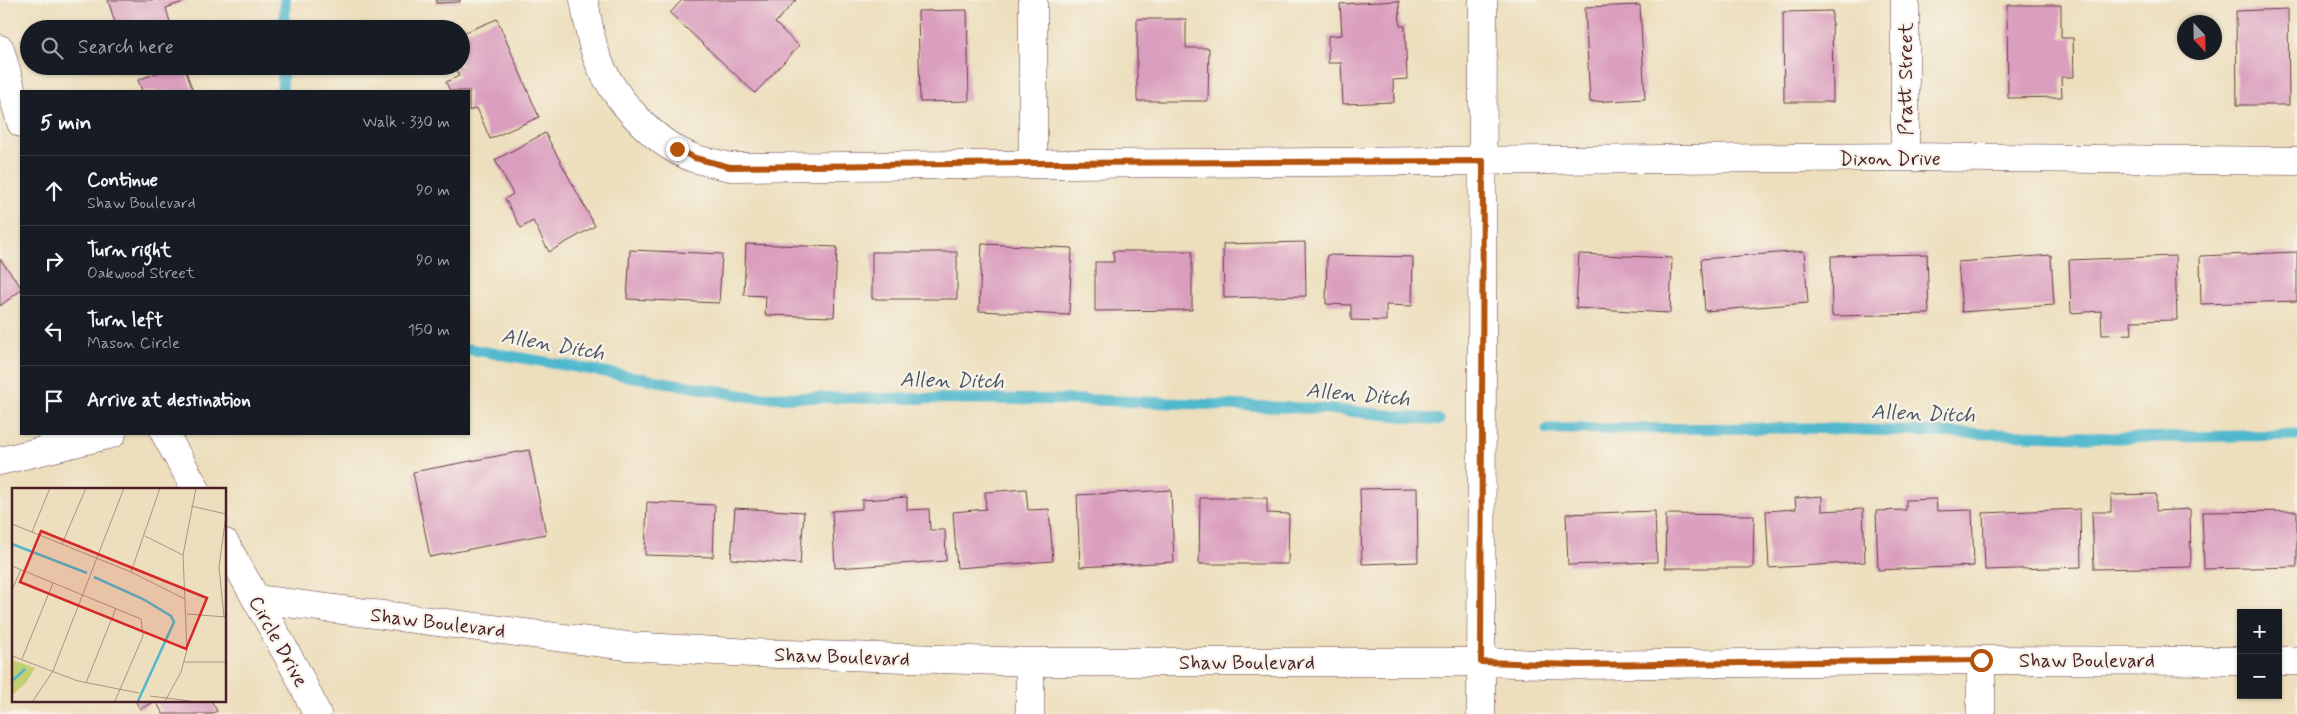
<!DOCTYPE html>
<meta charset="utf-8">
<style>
:root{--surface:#171b24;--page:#242831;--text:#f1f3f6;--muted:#9ea1a6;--line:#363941}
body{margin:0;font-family:Mynerve,sans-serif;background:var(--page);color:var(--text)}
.controls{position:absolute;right:15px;bottom:15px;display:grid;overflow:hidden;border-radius:0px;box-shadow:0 1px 4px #0004}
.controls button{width:45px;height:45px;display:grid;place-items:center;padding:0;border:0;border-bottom:1px solid var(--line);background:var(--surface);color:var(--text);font:25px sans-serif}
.compass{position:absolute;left:2177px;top:15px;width:45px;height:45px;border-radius:50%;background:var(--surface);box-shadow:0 1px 4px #0004;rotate:158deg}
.stop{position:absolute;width:15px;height:15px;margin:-11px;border:4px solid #b45309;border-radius:50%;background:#fff}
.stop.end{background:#b45309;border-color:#fff;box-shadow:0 1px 5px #0008}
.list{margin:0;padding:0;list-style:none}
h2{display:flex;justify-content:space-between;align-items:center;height:65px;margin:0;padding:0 20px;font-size:21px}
h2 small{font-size:16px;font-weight:400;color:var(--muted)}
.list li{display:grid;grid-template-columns:32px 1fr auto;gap:15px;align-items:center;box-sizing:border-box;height:70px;padding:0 20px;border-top:1px solid var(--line)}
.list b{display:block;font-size:19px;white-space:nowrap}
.list p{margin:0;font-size:16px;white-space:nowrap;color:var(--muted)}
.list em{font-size:16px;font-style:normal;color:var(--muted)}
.icon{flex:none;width:28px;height:28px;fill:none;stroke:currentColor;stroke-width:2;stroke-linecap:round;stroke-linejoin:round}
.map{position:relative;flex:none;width:2297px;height:714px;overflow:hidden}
.search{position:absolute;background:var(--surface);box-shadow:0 1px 4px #0004;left:20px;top:20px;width:450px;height:55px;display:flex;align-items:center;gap:12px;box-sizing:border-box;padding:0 18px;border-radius:28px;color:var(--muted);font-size:19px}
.panel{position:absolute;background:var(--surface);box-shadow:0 1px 4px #0004;left:20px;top:90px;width:450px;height:345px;border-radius:0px}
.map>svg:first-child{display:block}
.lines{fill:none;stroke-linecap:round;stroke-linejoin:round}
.stream{stroke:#4fb8cd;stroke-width:11}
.building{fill:#da9ebe}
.street-casing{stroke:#623c41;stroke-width:29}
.street{stroke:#fff;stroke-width:28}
.route{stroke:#b45309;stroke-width:6}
.labels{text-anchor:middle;stroke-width:4.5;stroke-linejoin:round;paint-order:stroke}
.street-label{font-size:20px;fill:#4a1f2b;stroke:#f7f3e8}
.water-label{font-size:21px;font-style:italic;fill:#4c5564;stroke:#f7f3e8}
.inset-river{fill:none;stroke:#4fb8cd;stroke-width:2.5}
.inset-road{fill:none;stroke:#ac9283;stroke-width:1}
.view{fill:#d62828;fill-opacity:0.15;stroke:#d62828;stroke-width:2.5}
.inset-edge{fill:none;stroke:#4a1f2b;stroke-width:2.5}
</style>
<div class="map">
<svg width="2297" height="714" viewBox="0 0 2297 714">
<rect width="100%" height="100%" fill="#f7f3e8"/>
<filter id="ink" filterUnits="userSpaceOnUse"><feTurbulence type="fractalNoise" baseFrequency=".02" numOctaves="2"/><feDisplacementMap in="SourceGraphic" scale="10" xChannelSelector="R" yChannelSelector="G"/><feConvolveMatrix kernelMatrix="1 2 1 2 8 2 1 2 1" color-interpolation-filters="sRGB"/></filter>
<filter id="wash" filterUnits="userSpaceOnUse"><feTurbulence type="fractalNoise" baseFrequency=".0096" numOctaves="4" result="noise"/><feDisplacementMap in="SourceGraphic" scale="20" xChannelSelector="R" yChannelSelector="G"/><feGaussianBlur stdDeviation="1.12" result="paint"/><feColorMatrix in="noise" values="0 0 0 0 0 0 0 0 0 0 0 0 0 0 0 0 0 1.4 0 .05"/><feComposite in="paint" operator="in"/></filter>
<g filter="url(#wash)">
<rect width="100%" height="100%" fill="#eddfbd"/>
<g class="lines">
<path class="stream" d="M284,29L285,0
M282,91L283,66
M469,349L752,397L1093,400L1328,409L1439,420
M1547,429L1806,428L2116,438L2297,435"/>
</g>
<g id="blocks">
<path class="building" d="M108,0H186V1L166,8L172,29H117Z
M436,0H460V2L436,3Z
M682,0H796L775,23L799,46L755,93L670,13Z
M1399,1L1400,26H1405L1407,79L1393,80L1394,102L1343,104L1341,63H1328V36L1342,35L1340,4Z
M1640,5L1645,99L1590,102L1585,7Z
M2007,5H2061V38H2073L2074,77H2061L2062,97L2008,98Z
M2288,9L2289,105H2237L2236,11Z
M967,10L969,101L920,102L918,11Z
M1832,11L1833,102H1784L1783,12Z
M497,19L539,117L490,139L477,108L469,111V91H450L446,82L459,76L455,66H461V34Z
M1137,19H1186V48H1209L1208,101H1137Z
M175,66H184L193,91H142L138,80Z
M545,133L595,226L549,252L533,221L521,228L505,199L513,194L495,160Z
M1305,242L1306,296L1224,298L1223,244Z
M746,244L837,247L834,317L765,315L766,296L744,295Z
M982,244L1072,248L1069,315L979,311Z
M630,250L722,254L719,303L627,299Z
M1113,251H1192V310L1095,311V262H1114Z
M1804,251L1808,303L1705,311L1701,259Z
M872,252H957V299H872Z
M2297,252V301L2201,304L2200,256Z
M1579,254L1672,258L1670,313L1576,308Z
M1927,254L1929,314L1832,316L1831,256Z
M1327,255L1413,257L1412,306L1386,305V321L1351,320V305L1326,304Z
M2051,255L2054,305L1962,312L1958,262Z
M2175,256L2177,320L2131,321L2132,334L2102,335L2101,311L2071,313L2069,260Z
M0,259L21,287V290L0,306Z
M529,450L546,534L430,557L413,472Z
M1417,488L1418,562L1362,564L1360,489Z
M1026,489L1028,510L1049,509L1053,561L957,568L953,512L986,509L985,492Z
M1171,490L1174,562L1080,567L1077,495Z
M2156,494V511L2190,509L2191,567L2094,569L2092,512H2111V495Z
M1822,496V511L1863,509L1865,562L1769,568L1766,511L1796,509L1795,498Z
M907,497V510L929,509L930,530H945L946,561L835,568L832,511L862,509V500Z
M1200,498H1267V513L1289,514L1288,564H1199Z
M1936,499L1937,511L1972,510L1974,566L1878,570L1876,511L1906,510V500Z
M647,502L715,505L713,557L645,555Z
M735,508L804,512L800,564L731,559Z
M2080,509L2081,567L1985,570L1983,513Z
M1655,511L1657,562L1568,565L1566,514Z
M2297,511V567L2204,569L2202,512Z
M1666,514L1754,515L1753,568H1665Z
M135,700H211L217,711L211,714H163L156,701L140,709Z"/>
</g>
</g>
<g filter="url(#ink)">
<use href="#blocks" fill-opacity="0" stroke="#623c41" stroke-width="1"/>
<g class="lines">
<defs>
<path id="street" d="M584,0C587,15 589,31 593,45C605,90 652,144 696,159C707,162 719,164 730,167L1905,157L2297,161
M1905,0V157
M0,49L21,123
M1033,163V0
M165,434L196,489
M0,461L112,434
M225,543L298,674L317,714
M256,599L627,646L752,653L1030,662H1481L1578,665L1981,660L2241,661
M2278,661H2297
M1030,662V714
M1481,714L1483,0
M1981,714V660"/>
</defs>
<use href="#street" class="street-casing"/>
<use href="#street" class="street"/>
</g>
</g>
<g class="lines" filter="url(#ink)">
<path class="route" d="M677,149L695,158L730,167L1033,163L1483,161L1481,662L1578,665L1981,660"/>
</g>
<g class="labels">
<g class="street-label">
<text transform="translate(1905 79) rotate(-90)" y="7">Pratt Street</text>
<text x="1890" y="165">Dixon Drive</text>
<text transform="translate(438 622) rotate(7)" y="7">Shaw Boulevard</text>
<text transform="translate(279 641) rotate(61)" y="7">Circle Drive</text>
<text transform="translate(842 656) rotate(2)" y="7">Shaw Boulevard</text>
<text x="2087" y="667">Shaw Boulevard</text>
<text x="1247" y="669">Shaw Boulevard</text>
</g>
<g class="water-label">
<text transform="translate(553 344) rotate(10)" y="7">Allen Ditch</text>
<text transform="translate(952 380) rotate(1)" y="7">Allen Ditch</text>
<text transform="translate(1358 394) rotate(5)" y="7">Allen Ditch</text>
<text transform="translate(1923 413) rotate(2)" y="7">Allen Ditch</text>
</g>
</g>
<g transform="translate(12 488)">
<rect width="214" height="214" fill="#eddfbd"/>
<path d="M0,172L23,180L14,195L0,207Z" fill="#c1d072"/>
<path class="inset-river" d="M0,56L75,85M82,89L131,111L159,128L162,134L126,213M0,193L13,181"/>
<path class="inset-road" d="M179,18L214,26M0,36L119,84L173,111M20,44L38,0M133,48L171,67M50,56L74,0M0,78L129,131L131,148L103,213M119,84L148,0M0,102L9,81M175,126L214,129M212,129L207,79L214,27M0,168L66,193L127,205M10,171L41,95M172,174H214M74,195L104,120M138,208L178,213M21,213L41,183L112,0M153,213L169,184L175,162L171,67L184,0"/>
<path class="view" d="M29,43L195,110L174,161L8,94Z"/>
<rect width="214" height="214" class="inset-edge"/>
</g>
</svg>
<div class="controls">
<button>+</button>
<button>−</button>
</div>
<svg class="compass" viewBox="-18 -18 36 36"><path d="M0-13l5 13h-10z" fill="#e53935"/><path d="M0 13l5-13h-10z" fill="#9ea1a6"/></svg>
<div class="stop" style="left:1981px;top:660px"></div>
<div class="stop end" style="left:677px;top:149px"></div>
<div class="search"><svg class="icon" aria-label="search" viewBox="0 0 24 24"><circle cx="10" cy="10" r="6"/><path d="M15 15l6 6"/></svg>Search here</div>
<section class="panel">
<h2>5 min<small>Walk · 330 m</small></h2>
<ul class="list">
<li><svg class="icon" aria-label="ahead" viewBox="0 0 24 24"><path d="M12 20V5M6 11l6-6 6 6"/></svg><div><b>Continue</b><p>Shaw Boulevard</p></div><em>90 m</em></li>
<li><svg class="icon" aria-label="right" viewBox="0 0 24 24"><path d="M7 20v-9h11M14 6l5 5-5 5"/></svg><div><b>Turn right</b><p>Oakwood Street</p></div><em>90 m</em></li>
<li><svg class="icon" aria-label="left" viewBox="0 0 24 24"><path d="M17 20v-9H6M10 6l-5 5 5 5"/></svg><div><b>Turn left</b><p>Mason Circle</p></div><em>150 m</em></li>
<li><svg class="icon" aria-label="arrive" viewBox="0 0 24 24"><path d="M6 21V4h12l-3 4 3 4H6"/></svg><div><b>Arrive at destination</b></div></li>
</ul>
</section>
</div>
